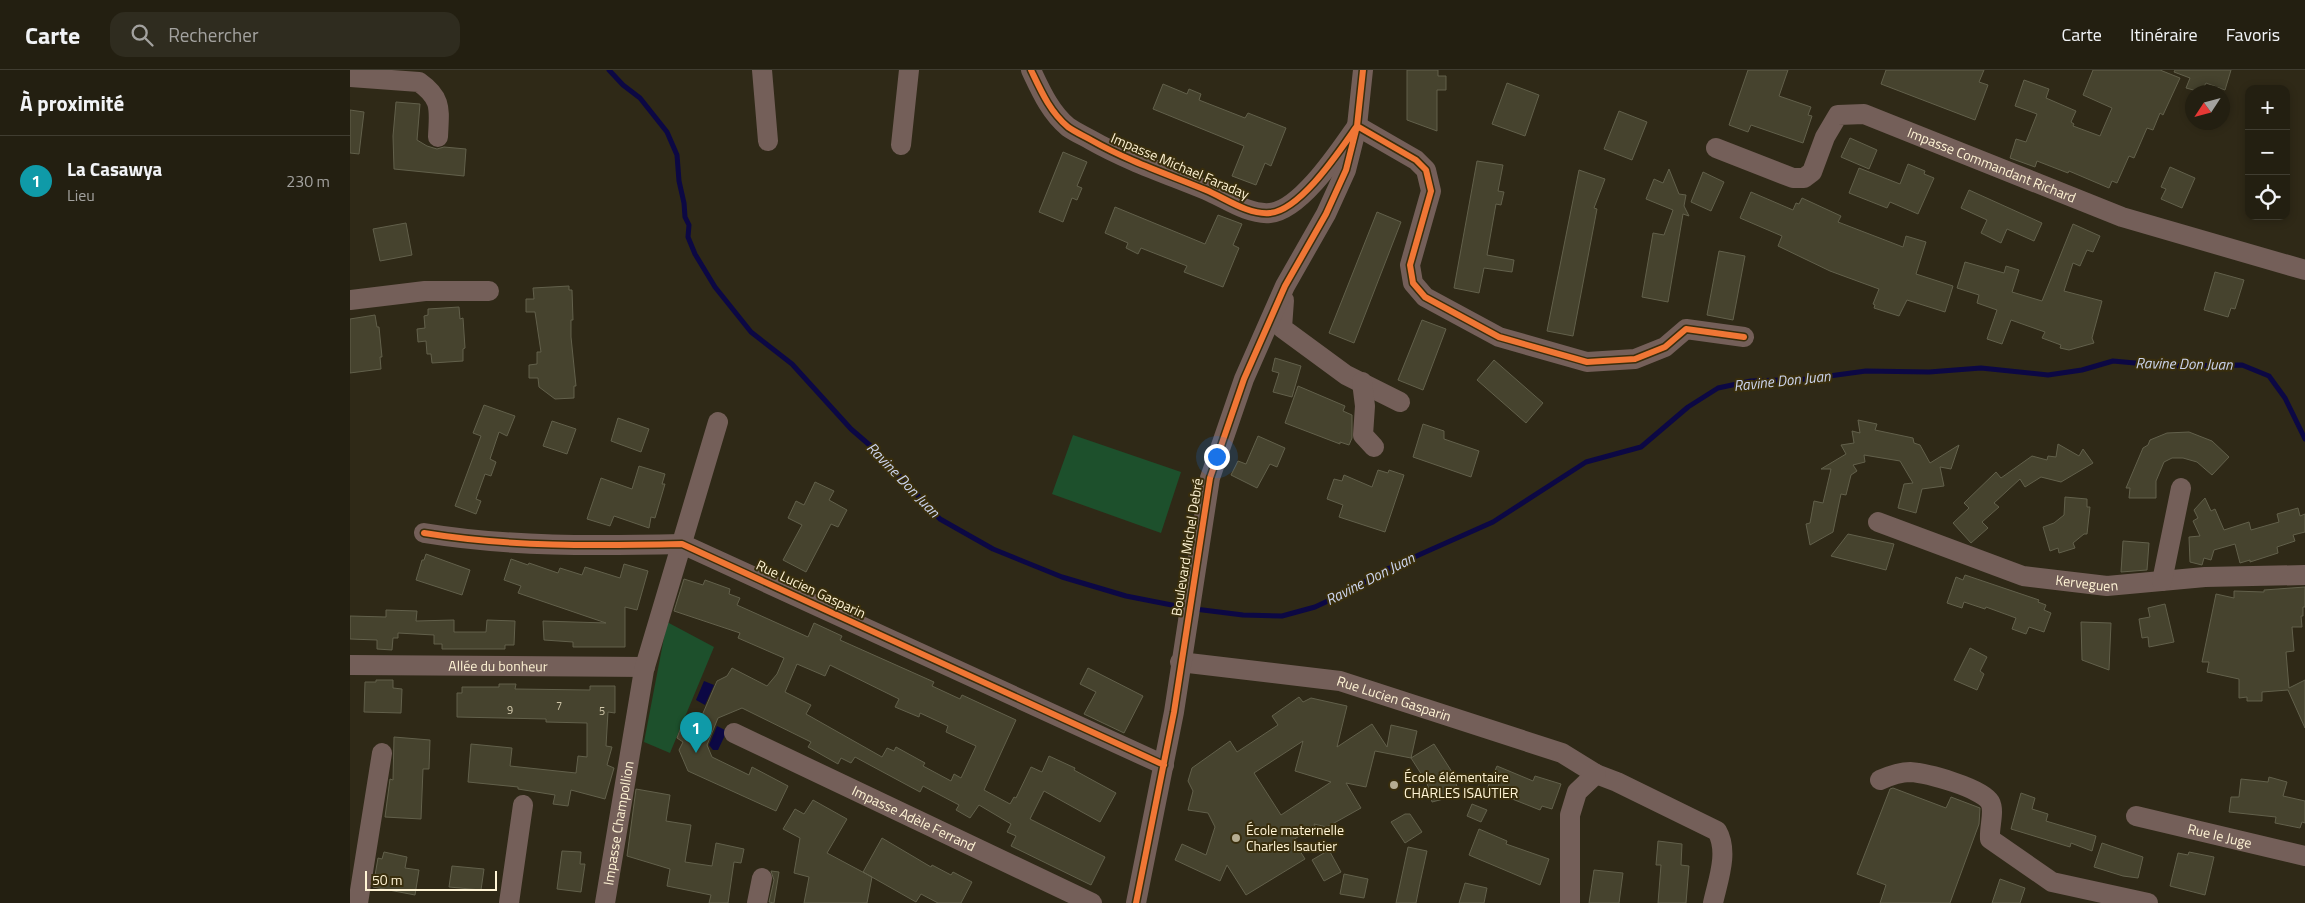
<!DOCTYPE html>
<html lang="fr">
<meta charset="utf-8">
<style>
:root{--surface:#231f11;--page:#2f2c1f;--text:#f1f3f6;--muted:#a3a29f;--line:#403d31;--accent:#8c9099}
body{margin:0;font-family:"Titillium Web",sans-serif;background:var(--page);color:var(--text)}
.controls{position:absolute;right:15px;top:15px;display:grid;overflow:hidden;border-radius:10px;box-shadow:0 2px 8px #0003}
.controls button{width:45px;height:45px;display:grid;place-items:center;padding:0;border:0;border-bottom:1px solid var(--line);background:var(--surface);color:var(--text);font:25px sans-serif}
.compass{position:absolute;left:1835px;top:15px;width:45px;height:45px;border-radius:50%;background:var(--surface);box-shadow:0 2px 8px #0003;rotate:234deg}
.scale{position:absolute;left:15px;bottom:12px;width:132px;box-sizing:border-box;padding-left:5px;border:2px solid #fff4d5;border-top:0;font-size:14px;line-height:18px;white-space:nowrap;color:#fff4d5;-webkit-text-stroke:4px #392e0d;paint-order:stroke}
.you{position:absolute;left:866px;top:386px;width:18px;height:18px;margin:-12px;border:4px solid #fff;border-radius:50%;background:#1a73e8;box-shadow:0 0 0 8px #1a73e833}
.badge{display:grid;place-items:center;width:32px;height:32px;border-radius:50%;background:var(--accent);color:#fff;font-size:16px;font-weight:700}
.pin{position:absolute;translate:-50% -41px;filter:drop-shadow(0 1px 2px #0008)}
.pin::after{content:'';position:absolute;top:26px;width:18px;height:15px;background:inherit;clip-path:polygon(0 0,100% 0,50% 100%)}
.list{margin:0;padding:0;list-style:none}
h2{display:flex;justify-content:space-between;align-items:center;height:65px;margin:0;padding:0 20px;font-size:21px}
h2 small{font-size:16px;font-weight:400;color:var(--muted)}
.list li{display:grid;grid-template-columns:32px 1fr auto;gap:15px;align-items:center;box-sizing:border-box;height:90px;padding:0 20px;border-top:1px solid var(--line)}
.list b{display:block;font-size:19px;white-space:nowrap}
.list p{margin:0;font-size:16px;white-space:nowrap;color:var(--muted)}
.list em{font-size:16px;font-style:normal;color:var(--muted)}
.icon{flex:none;width:28px;height:28px;fill:none;stroke:currentColor;stroke-width:2;stroke-linecap:round;stroke-linejoin:round}
.map{position:relative;flex:none;width:1955px;height:833px;overflow:hidden}
header{display:flex;align-items:center;gap:30px;box-sizing:border-box;height:70px;padding:0 25px;background:var(--surface);border-bottom:1px solid var(--line)}
header strong{font-size:24px}
nav{display:flex;gap:28px;margin-inline-start:auto;font-size:18px}
.search{width:350px;height:45px;background:var(--page);display:flex;align-items:center;gap:12px;box-sizing:border-box;padding:0 18px;border-radius:15px;color:var(--muted);font-size:19px}
main{display:flex}
aside{flex:1;background:var(--surface)}
.map>svg:first-child{display:block}
.green{fill:#1d502c}
.water{fill:#0c0844}
.lines{fill:none;stroke-linecap:round;stroke-linejoin:round}
.stream{stroke:#0c0844;stroke-width:5}
.building{fill:#46432e;stroke:#62604b;fill-rule:evenodd}
.minor{stroke:#745f59;stroke-width:20}
.cycleway-casing{stroke:#392e0d;stroke-width:9}
.cycleway{stroke:#f07635;stroke-width:6}
.poi-dot{fill:#b6ad92;stroke:#392e0d;stroke-width:2}
.labels{text-anchor:middle;stroke-width:4;stroke-linejoin:round;paint-order:stroke}
.number-label{font-size:11px;fill:#d1c8ab}
.street-label{font-size:14px;fill:#fff4d5;stroke:#392e0d}
.poi-label{font-size:14px;fill:#fff4d5;stroke:#392e0d;text-anchor:start}
.water-label{font-size:15px;font-style:italic;fill:#ccd4ec;stroke:#392e0d}
</style>
<header>
<strong>Carte</strong>
<div class="search"><svg class="icon" aria-label="search" viewBox="0 0 24 24"><circle cx="10" cy="10" r="6"/><path d="M15 15l6 6"/></svg>Rechercher</div>
<nav><a>Carte</a><a>Itinéraire</a><a>Favoris</a></nav>
</header>
<main>
<aside>
<h2>À proximité<small></small></h2>
<ul class="list">
<li><span class="badge" style="background:#0f9aa8">1</span><div><b>La Casawya</b><p>Lieu</p></div><em>230 m</em></li>
</ul>
</aside>
<div class="map">
<svg width="1955" height="833" viewBox="0 0 1955 833">
<rect width="100%" height="100%" fill="#2f2917"/>
<path class="green" d="M723,365L831,402L811,463L702,424Z
M317,552L364,577L320,683L294,672Z"/>
<path class="water" d="M354,611L364,615L355,635L346,630Z
M367,656L377,661L368,680H363L359,675Z"/>
<g class="lines">
<path class="stream" d="M259,0L273,15L290,28L317,62L327,85L329,111L334,133L335,147L339,155L338,167L345,184L365,217L401,262L442,294L501,359L523,378L590,449L643,479L712,507L776,526L837,538
M845,539L893,545L932,546L965,537L997,522L1035,500L1143,452L1236,392L1291,377L1338,337L1368,318L1401,311L1457,309L1516,301L1579,302L1631,298L1698,305L1732,300L1763,291L1818,296L1892,295L1919,306L1935,328L1955,369"/>
</g>
<path class="building" d="M1057,0H1088V6H1096V20H1087V61L1057,50Z
M1398,0H1438L1429,26L1461,37L1458,45L1462,46L1453,73L1401,55L1398,62L1379,55Z
M1536,0H1634L1629,12L1638,15L1625,50L1531,14Z
M1743,0H1810L1830,8L1813,45L1810,43L1803,60L1797,58L1784,88L1779,86L1767,113L1762,111L1759,118L1719,101L1718,103L1687,91L1685,97L1660,88L1666,69L1676,72L1687,44L1665,36L1674,10L1699,19L1696,28L1726,41L1721,52L1724,54L1723,56L1750,66L1762,38L1733,25Z
M1825,0H1881L1875,20L1856,13L1851,22L1836,18L1840,8L1824,2Z
M1157,13L1189,25L1175,66L1142,54Z
M813,14L837,24L839,19L851,24L849,30L895,48L898,43L936,58L921,96L915,93L906,115L882,106L894,76L803,39Z
M46,32L70,34L67,70L77,76L87,79L94,77L116,79L114,106L44,99L43,66Z
M0,40L14,42L9,84L0,83Z
M1269,41L1297,52L1282,90L1254,79Z
M1500,68L1527,80L1519,99L1491,87Z
M713,82L737,92L727,116L732,118L727,130L722,128L713,152L689,142Z
M1127,91L1153,95L1148,121L1154,122L1151,135L1146,134L1137,185L1164,190L1162,202L1134,198L1129,223L1104,218Z
M1558,94L1575,101L1574,104L1584,108L1568,144L1540,132L1537,138L1499,123L1509,98L1550,114Z
M1820,97L1845,108L1832,138L1811,129L1816,119L1811,117Z
M1319,99L1329,124L1336,125L1334,136L1339,146L1333,144L1318,232L1292,227L1303,163L1314,165L1323,140L1296,129L1304,109L1313,113Z
M1229,100L1255,109L1244,138L1247,139L1223,266L1197,261Z
M1353,102L1374,112L1361,141L1341,132Z
M1619,120L1692,153L1684,171L1657,159L1651,173L1631,163L1637,150L1611,138Z
M1401,122L1443,140L1446,133L1449,134L1452,128L1491,146L1488,152L1553,177L1556,166L1576,172L1566,204L1603,216L1595,242L1557,230L1549,246L1524,238L1525,235L1523,234L1529,219L1480,201L1428,176L1432,166L1390,148Z
M765,137L855,174L868,145L892,154L883,175L889,178L873,217L834,202L837,196L791,178L788,184L776,178L778,173L755,163Z
M1027,142L1051,152L1004,273L979,263Z
M56,153L62,185L30,191L23,159Z
M1723,154L1750,166L1743,182L1737,180L1730,196L1723,193L1714,221L1752,231L1742,268L1744,273L1719,280L1710,278L1711,275L1692,268L1695,262L1661,250L1652,274L1637,269L1647,240L1627,233L1629,225L1607,218L1615,192L1654,203L1656,196L1669,200L1662,222L1692,231Z
M1369,181L1395,186L1383,250L1357,245Z
M1865,202L1894,210L1885,239L1881,238L1878,247L1854,240Z
M219,216V220H222L223,250H221V267L226,316H224V328L205,329L189,317L188,308H179V295L187,294V282H191L185,242H176V229H184L183,218Z
M109,237L110,249L113,248L115,278L113,279V291L82,293L81,284H77L76,271L68,272L67,259L75,258L74,246L78,245V239Z
M25,245L27,257H29L32,287H30L31,299L0,303V249Z
M1072,250L1096,259L1073,320L1048,310Z
M925,288L951,296L942,327L923,322L929,303L922,301Z
M1144,290L1193,333L1176,353L1127,310Z
M948,316L995,336L993,341L1002,345V368L999,375L990,372V374L935,353Z
M134,335L165,346L157,366L149,362L140,389L146,392L141,406L135,404L126,429L131,431L126,444L105,436L131,366L123,363Z
M268,348L299,359L291,382L261,371Z
M1508,350L1527,354L1525,360L1563,368L1564,373L1570,375L1580,393L1609,375L1601,399L1590,397L1594,416L1572,419L1566,443L1548,438L1554,414L1563,413L1550,391L1514,385L1515,392L1503,395L1507,401L1501,405L1496,425L1491,424L1483,462L1460,475L1456,454L1460,453L1464,431L1473,433L1481,399H1471L1496,384L1491,375L1504,373L1502,361L1510,363Z
M202,351L226,359L217,384L193,376Z
M1073,354L1094,361V369L1129,381L1121,407L1063,387Z
M1839,362L1862,371L1879,387L1862,405L1847,392L1833,388H1822L1814,392L1806,411V428H1779L1780,418H1776L1793,378L1798,375L1800,370L1817,363Z
M908,366L935,378L927,397L920,394L907,418L881,405L888,391L896,394Z
M1708,374L1729,386L1733,379L1743,393L1711,412L1691,407L1675,417L1670,409L1644,433L1649,437L1632,452L1638,458L1621,473L1603,453L1619,438L1614,433L1646,402L1651,408L1682,386L1697,390L1698,386L1706,387Z
M289,396L315,404L312,414H315L305,448L301,447L299,458L264,446L260,456L237,449L251,408L282,419Z
M1028,400L1038,403L1039,400L1054,405L1035,462L989,447L993,435L977,429L984,409L992,411L994,405L1022,417Z
M465,412L484,421L479,430L497,440L488,457L481,454L456,502L433,490L452,455L438,448L446,431L454,435Z
M1715,427L1737,429V437H1740L1737,464H1734L1723,473L1725,478L1709,483L1708,478L1700,481L1693,457L1704,453L1714,445Z
M1855,428L1861,441L1865,439L1874,460L1899,452L1901,460L1929,452L1927,444L1948,438L1950,446L1955,444V462L1943,465L1945,471L1927,477L1928,483L1900,492V490L1890,493L1885,474L1864,480L1861,490L1854,488L1852,495L1840,492L1839,467L1850,466L1843,451L1848,448L1844,440Z
M1498,464L1544,474L1536,500L1481,486Z
M1773,471L1799,473L1797,500L1771,502Z
M76,484L120,500L112,525L66,510L72,490H74Z
M161,489L178,495L179,493L208,503L210,498L232,505L235,497L270,508L274,494L298,501L287,540L275,537V577H223V572L194,570L193,551L256,553L168,523L171,516L154,510Z
M1615,505L1689,530L1688,532L1696,535L1694,540L1701,543L1694,562L1679,557L1676,564L1662,559L1666,548L1636,537L1635,539L1614,532L1612,538L1597,533L1606,507L1613,510Z
M334,509L353,515L355,510L380,519L379,524L390,528L387,535L458,567L464,553L492,566L490,570L584,612L582,616L610,629L612,625L666,650L634,720L660,734L664,727L666,728L681,697L692,702L699,686L725,698L724,700L766,723L750,752L694,721L680,749L755,787L741,815L661,776L666,766L657,762L661,754L629,735L620,748L606,740L609,735L573,716L570,722L505,687L501,693L491,688L488,694L458,677L461,672L392,638L368,648L357,675L362,687L399,705L402,697L438,716L426,741L338,701L329,680L333,672L327,668L333,652L347,657L367,611L377,606L382,598L417,616L427,604L434,588L388,568L390,563L324,541ZM447,594L475,606L480,595L549,629L545,637L569,647L570,643L598,656L596,662L626,676L611,708L604,704L601,711L573,696L575,693L546,677L544,681L537,678L532,687L456,644L461,635L435,622Z
M1955,517V537H1953V546H1951L1952,557H1942L1944,581L1936,582L1939,618L1955,610V658L1938,620L1912,622V631H1897V627L1889,628V609L1857,602L1859,592H1852L1866,524L1884,528V521L1914,522V520Z
M1815,534L1824,572L1799,577L1798,567L1792,568L1789,549L1800,547L1798,538Z
M36,540L67,541L66,551L104,550V562H136L137,550L165,551L164,575H155V579H92V574H84V565L48,563V568H43L42,580L27,579V570L0,569V546L36,547Z
M1731,552L1761,553L1759,600L1732,590Z
M1620,578L1637,587L1630,601L1634,604L1627,620L1604,610Z
M738,598L793,626L774,663L734,644L746,622L730,614Z
M26,610H43V618L52,619L51,643L14,642L15,612H26Z
M149,614H166L165,619L240,620V616H265V643L258,642L256,676L262,677L257,695L264,698L255,729L221,720L218,736L203,734L205,725L168,719V717L118,712L121,674L162,678L160,696L226,703L228,686L237,687V653L196,652V649L107,647V623H112V617H149Z
M949,627L953,632L961,628L997,636L987,677L1022,654L1037,677L1041,655L1067,661L1061,688L1025,681L1016,717L996,713L1011,738L977,757L964,754L965,756L943,770L955,789L896,825L877,795L870,811L825,790L832,774L856,785L865,757L858,743L838,740L843,721L838,711L842,698L880,671L887,682L928,655L922,646ZM953,671L945,701L981,712L931,745L904,703Z
M44,667L80,670L79,699H73L71,749L35,747L40,709L43,710Z
M1084,674L1104,705L1109,725L1082,732L1077,713L1061,688Z
M1147,696L1183,711L1185,706L1211,714L1202,739L1192,736L1190,740L1137,719Z
M1919,707L1937,712L1933,726L1955,731V753L1952,752L1950,758L1925,753L1926,747L1879,742L1881,727H1889L1891,709L1918,712Z
M1543,718L1596,738L1601,727L1630,738L1629,754L1600,833H1530L1536,815L1507,804L1540,719Z
M286,719L320,725L316,751L341,755L335,792L362,796L366,773L394,779L391,793L384,792L378,833H359L361,825L317,816L320,799L277,786Z
M1671,723L1685,728L1682,739L1698,744L1696,751L1746,766L1742,781L1721,773L1720,777L1661,759Z
M463,730L497,749L477,783L522,807L517,833H454L459,807L444,803L450,768L433,759L445,739L454,744Z
M1122,734L1137,740L1131,752L1117,746Z
M1055,744H1060L1072,762L1055,773L1041,752Z
M1129,759L1157,771L1156,774L1199,789L1190,815L1119,785Z
M532,768L581,797L582,795L601,805L603,802L622,812L611,833H588L571,824L566,832L513,802Z
M1308,771L1332,774L1331,795L1339,796L1336,833H1308L1311,795H1306Z
M1752,773L1793,787L1788,808L1773,806L1744,797Z
M1058,777L1077,781L1070,813L1066,833H1046Z
M979,780L991,802L974,811L962,790Z
M212,781L231,782L230,794H235L231,822L207,819Z
M34,782L57,787L55,798L69,800L65,825L23,817L28,788L32,789Z
M1839,782L1864,787L1855,825L1820,816L1828,783L1838,785Z
M102,796L134,799L131,820L99,817Z
M1244,800L1273,803L1269,833H1239Z
M421,801L429,802L424,833L419,832L424,810Z
M994,804L1018,809L1014,828L990,824Z
M1650,809L1675,818L1670,833H1642Z
M1115,813L1137,818L1134,833H1109Z"/>
<g class="lines">
<g class="minor">
<path d="M412,0L418,71"/>
<path d="M681,0C691,21 700,42 718,57C725,62 734,66 741,70C778,91 817,104 856,120C875,128 898,145 920,143C951,140 990,80 1007,56L1066,90L1076,100L1081,121L1060,195L1063,213L1075,227L1149,267L1237,292L1285,289L1315,277L1336,259L1394,267"/>
<path d="M0,7L69,12C93,29 89,40 88,67"/>
<path d="M551,75L559,0"/>
<path id="s1" d="M1366,78L1443,108H1454L1462,102L1475,67L1488,45L1514,44L1772,147L1955,200"/>
<path d="M0,230L75,221H139"/>
<path d="M934,230L932,258L996,305L1050,332"/>
<path d="M1012,312L1015,336L1013,365L1024,377"/>
<path id="s2" d="M1528,452L1673,506L1757,516L1855,507L1955,505"/>
<path d="M74,463C159,477 246,476 332,474L814,695"/>
<path d="M1812,511L1831,418"/>
<path id="s3" d="M830,592L990,611L1212,683L1246,704L1267,712L1367,761C1379,782 1368,810 1363,833"/>
<path id="s4" d="M0,595L295,597"/>
<path id="s5" d="M384,663L742,833"/>
<path d="M1530,710C1539,706 1551,702 1560,702C1577,703 1632,718 1640,732C1645,741 1639,757 1640,769L1702,812L1798,833"/>
<path id="s6" d="M1786,746L1955,786"/>
<path d="M8,833L32,683"/>
<path d="M159,833L173,735"/>
<path id="s7" d="M255,833L294,600L368,352"/>
<path d="M407,833L412,808"/>
<path d="M786,833L824,642L860,408L894,309L935,216L976,144L996,100L1007,56L1013,0"/>
<path d="M1220,833V745L1227,722L1246,704"/>
</g>
<defs>
<path id="cycleway" d="M681,0C691,21 700,42 718,57C725,62 734,66 741,70C778,91 817,104 856,120C875,128 898,145 920,143C951,140 990,80 1007,56L1066,90L1076,100L1081,121L1060,195L1063,213L1075,227L1149,267L1237,292L1285,289L1315,277L1336,259L1394,267
M74,463C159,477 246,476 332,474L814,695
M786,833L824,642L860,408L894,309L935,216L976,144L996,100L1007,56L1013,0"/>
</defs>
<use href="#cycleway" class="cycleway-casing"/>
<use href="#cycleway" class="cycleway"/>
</g>
<g class="poi-dot">
<circle cx="1044" cy="715" r="5"/>
<circle cx="886" cy="768" r="5"/>
</g>
<g class="labels">
<g class="number-label">
<text x="209" y="640">7</text>
<text x="160" y="644">9</text>
<text x="252" y="645">5</text>
</g>
<g class="street-label">
<text dy="5" stroke="none"><textPath href="#s1" startOffset="330">Impasse Commandant Richard</textPath></text>
<text transform="translate(830 96) rotate(23)" y="5">Impasse Michael Faraday</text>
<text transform="translate(837 477) rotate(-81)" y="5">Boulevard Michel Debré</text>
<text dy="5" stroke="none"><textPath href="#s2" startOffset="219">Kerveguen</textPath></text>
<text transform="translate(461 519) rotate(25)" y="5">Rue Lucien Gasparin</text>
<text dy="5" stroke="none"><textPath href="#s4" startOffset="148">Allée du bonheur</textPath></text>
<text dy="5" stroke="none"><textPath href="#s3" startOffset="218">Rue Lucien Gasparin</textPath></text>
<text dy="5" stroke="none"><textPath href="#s5" startOffset="199">Impasse Adèle Ferrand</textPath></text>
<text dy="5" stroke="none"><textPath href="#s7" startOffset="81">Impasse Champollion</textPath></text>
<text dy="5" stroke="none"><textPath href="#s6" startOffset="86">Rue le Juge</textPath></text>
</g>
<g class="poi-label">
<text x="1054" y="712">École élémentaire<tspan x="1054" dy="16">CHARLES ISAUTIER</tspan></text>
<text x="896" y="765">École maternelle<tspan x="896" dy="16">Charles Isautier</tspan></text>
</g>
<g class="water-label">
<text transform="translate(1834 294) rotate(1)" y="5">Ravine Don Juan</text>
<text transform="translate(1432 311) rotate(-6)" y="5">Ravine Don Juan</text>
<text transform="translate(553 410) rotate(46)" y="5">Ravine Don Juan</text>
<text transform="translate(1020 509) rotate(-27)" y="5">Ravine Don Juan</text>
</g>
</g>
</svg>
<div class="controls">
<button>+</button>
<button>−</button>
<button><svg class="icon" aria-label="locate" viewBox="0 0 24 24"><circle cx="12" cy="12" r="6"/><path d="M12 2v4M12 18v4M2 12h4M18 12h4"/></svg></button>
</div>
<svg class="compass" viewBox="-18 -18 36 36"><path d="M0-13l5 13h-10z" fill="#e53935"/><path d="M0 13l5-13h-10z" fill="#a3a29f"/></svg>
<div class="scale">50 m</div>
<div class="you"></div>
<div class="pin badge" style="left:346px;top:683px;background:#0f9aa8">1</div>
</div>
</main>
